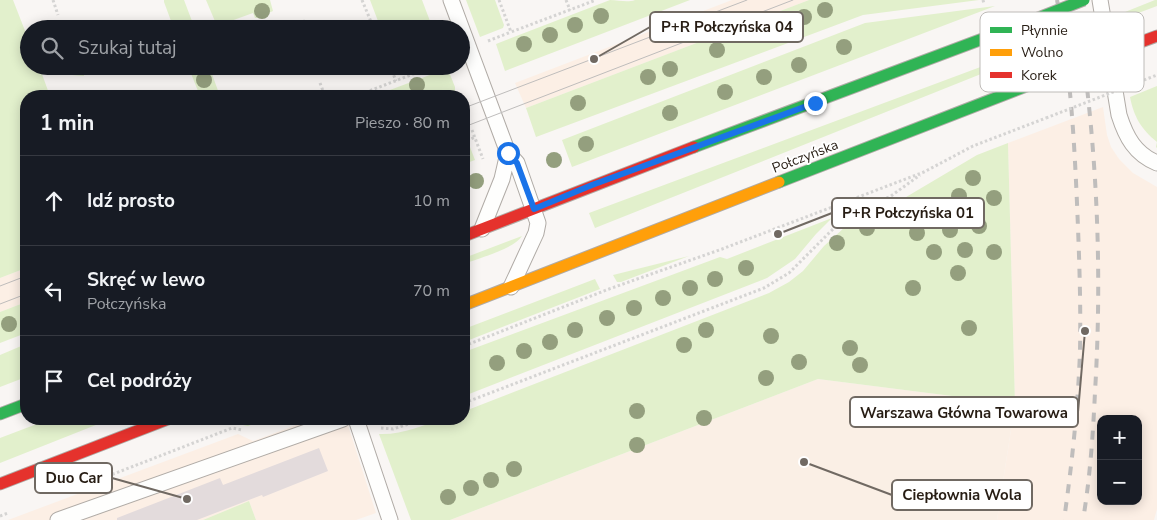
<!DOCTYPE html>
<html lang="pl">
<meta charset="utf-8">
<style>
:root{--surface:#171b24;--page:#20242c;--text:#f1f3f6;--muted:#9ea1a6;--line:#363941}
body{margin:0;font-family:"Nunito Sans",sans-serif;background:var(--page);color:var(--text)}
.controls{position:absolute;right:15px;bottom:15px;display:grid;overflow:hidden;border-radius:10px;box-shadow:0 2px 12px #0003}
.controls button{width:45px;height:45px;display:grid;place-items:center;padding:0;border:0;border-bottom:1px solid var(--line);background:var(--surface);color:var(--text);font:25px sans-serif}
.stop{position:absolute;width:15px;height:15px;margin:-11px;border:4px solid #1a73e8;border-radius:50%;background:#fff}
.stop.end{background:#1a73e8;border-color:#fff;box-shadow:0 1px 5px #0008}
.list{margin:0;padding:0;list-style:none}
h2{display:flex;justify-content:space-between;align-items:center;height:65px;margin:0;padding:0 20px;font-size:21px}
h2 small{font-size:16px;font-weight:400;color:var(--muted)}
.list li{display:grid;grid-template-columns:32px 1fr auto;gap:15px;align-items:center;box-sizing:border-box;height:90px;padding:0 20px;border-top:1px solid var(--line)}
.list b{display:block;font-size:19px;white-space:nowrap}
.list p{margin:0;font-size:16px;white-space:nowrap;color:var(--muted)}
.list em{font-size:16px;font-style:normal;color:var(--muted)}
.icon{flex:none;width:28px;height:28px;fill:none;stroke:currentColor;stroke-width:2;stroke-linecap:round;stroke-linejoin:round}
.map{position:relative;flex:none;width:1157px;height:520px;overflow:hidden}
.search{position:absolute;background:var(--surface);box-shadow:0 2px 12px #0003;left:20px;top:20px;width:450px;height:55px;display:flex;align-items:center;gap:12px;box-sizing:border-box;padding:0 18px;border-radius:28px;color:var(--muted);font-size:19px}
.panel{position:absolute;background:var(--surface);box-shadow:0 2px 12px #0003;left:20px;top:90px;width:450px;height:335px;border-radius:20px}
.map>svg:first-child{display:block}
.built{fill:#fcefe5;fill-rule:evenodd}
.industrial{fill:#faefe5}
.green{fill:#e2f0cc}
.building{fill:#e3dbdc}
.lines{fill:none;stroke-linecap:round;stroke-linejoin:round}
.lane-casing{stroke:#b0aba6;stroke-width:17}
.fast-casing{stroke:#b0aba6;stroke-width:13}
.slow-casing{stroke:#b0aba6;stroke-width:13}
.jam-casing{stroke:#b0aba6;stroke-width:13}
.path{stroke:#d5d4d3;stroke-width:3;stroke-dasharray:2.5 2.5;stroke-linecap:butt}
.lane{stroke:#fefefd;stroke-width:15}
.fast{stroke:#30b455;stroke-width:11}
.slow{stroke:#ff9f0a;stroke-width:11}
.jam{stroke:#e5322d;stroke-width:11}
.tram{stroke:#bfbdbc;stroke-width:1}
.rail{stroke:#bfbdbc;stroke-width:4;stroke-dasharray:9 9;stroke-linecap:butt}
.fast-bridge-casing{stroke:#b0aba6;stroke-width:13;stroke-linecap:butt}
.path-bridge{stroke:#d5d4d3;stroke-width:3;stroke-dasharray:2.5 2.5;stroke-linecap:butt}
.fast-bridge{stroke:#30b455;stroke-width:11}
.tree{fill:#949f7e}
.route{stroke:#1a73e8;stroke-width:6}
.labels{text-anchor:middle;stroke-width:4;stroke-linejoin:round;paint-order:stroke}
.street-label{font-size:14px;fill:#271d14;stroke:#fff}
.key{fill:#fff;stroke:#bebbb8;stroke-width:1}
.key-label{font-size:14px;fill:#271d14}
.leader{fill:none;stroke:#706962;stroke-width:2}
.callout-dot{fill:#706962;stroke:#fff;stroke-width:2}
.callout{fill:#fff;stroke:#706962;stroke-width:2}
.callout-label{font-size:15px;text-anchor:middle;font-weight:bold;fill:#271d14}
</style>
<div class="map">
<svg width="1157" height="520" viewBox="0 0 1157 520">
<rect width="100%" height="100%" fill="#f9f6f4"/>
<path class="built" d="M732,0H809L526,108L515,83Z
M1103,107L1107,135L1111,147L1119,159L1133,173L1157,187V509L1154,520H997L1015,404L1008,143ZM1101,419H1138V501H1101Z
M26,268V302L0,312V278Z
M312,419H346L376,513L356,520H256L249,501L203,520H8L238,434L253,441Z"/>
<path class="industrial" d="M818,379L1015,404L997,520H450Z"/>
<path class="green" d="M0,0H13L29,41V66H39L50,96H26V268L0,278Z
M164,0H184L195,29H174L164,2Z
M206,0H270L273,11L257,18H255L253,13L217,26Z
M370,0H422L433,29H381Z
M466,0H495L504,25L503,28L480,37Z
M610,0C619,0 627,3 635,0H690L505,71L496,44Z
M809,0H979L863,15L536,137L526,108Z
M1155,0H1157V6L1125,18V12Z
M995,6L572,167L562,140L865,23Z
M1037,46L1039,51L595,228L589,213Z
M64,66H82L84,76L72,75Z
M188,66H209L220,96H200Z
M443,70L449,72L455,87V96H374Z
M1157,86V148L1156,147L1157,142C1141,129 1134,117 1130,97Z
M1008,143L1015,404L818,379L450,520H411L379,434C403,435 422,425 444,419C450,418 458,419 464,419V412L465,411L769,293L789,282L803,271L824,246L845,227L896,203L977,155Z
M470,147L475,160L464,164V150Z
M832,218L816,234L795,259L767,278L464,396V352L720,257L727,259Z
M522,236C514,249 479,258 464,264V258Z
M689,256L621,282H617L613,275Z
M595,279L600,289L464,342V329Z
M26,302V333L0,343V312Z
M26,344V377L0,387V355Z
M50,419H111L0,463V438Z
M243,419H266L248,426L232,423Z
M249,501L256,520H203Z"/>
<path class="building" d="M319,448L328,471L263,497L262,495L197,520H117V518L220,478L223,485Z"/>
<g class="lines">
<defs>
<path id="lane" d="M451,0L508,153L517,163L538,223L536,233L511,287
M1100,0L1119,115C1126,137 1135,154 1157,163
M482,229L502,179L508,153
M356,419L390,520
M58,520L343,419"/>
<path id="fast" d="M694,147L1033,20
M779,182L1042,80
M0,414L26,404"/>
<path id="slow" d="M464,305L779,182"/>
<path id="jam" d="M1130,46L1157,36
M464,236L694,147
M0,484L168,419"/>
</defs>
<use href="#lane" class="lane-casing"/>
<use href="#fast" class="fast-casing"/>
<use href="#slow" class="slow-casing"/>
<use href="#jam" class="jam-casing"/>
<path class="path" d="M53,0L58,15
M362,0L374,29
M499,0L511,32L596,0
M566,0L570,10
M983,0L984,4
M303,20L306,29
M488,41L511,32
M390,66L396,81
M320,83L325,96
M356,96L434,66
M472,130L483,159
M467,141L475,137
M464,346L609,289L722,249L924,172L973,146L1046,118
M464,403L764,288L789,273L842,220L891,196L920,175
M381,428L393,429L424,419
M103,478L232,428L242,430
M0,516L8,513"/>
<use href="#lane" class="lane"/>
<use href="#fast" class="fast"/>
<use href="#slow" class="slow"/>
<use href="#jam" class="jam"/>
<path class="tram" d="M464,108L747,0
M464,127L793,0
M0,286L26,276
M0,304L26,294"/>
<path class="rail" d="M1057,0C1070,67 1074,135 1077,203C1079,252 1081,301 1080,351C1078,407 1072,464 1064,520
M1075,0C1096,131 1103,259 1095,392C1093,435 1090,478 1083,520"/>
<defs>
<path id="fast-bridge" d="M1033,20L1084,0
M1042,80L1130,46"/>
</defs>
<use href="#fast-bridge" class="fast-bridge-casing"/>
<path class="path-bridge" d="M1046,118L1157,75"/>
<use href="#fast-bridge" class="fast-bridge"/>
</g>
<g class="tree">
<circle cx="825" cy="10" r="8"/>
<circle cx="262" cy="11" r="8"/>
<circle cx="601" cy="16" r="8"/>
<circle cx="804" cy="17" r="8"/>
<circle cx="575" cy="25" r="8"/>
<circle cx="550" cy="35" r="8"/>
<circle cx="524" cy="44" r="8"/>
<circle cx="844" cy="47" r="8"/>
<circle cx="717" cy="50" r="8"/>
<circle cx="799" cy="65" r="8"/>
<circle cx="670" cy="69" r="8"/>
<circle cx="648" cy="77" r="8"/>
<circle cx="764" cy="77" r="8"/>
<circle cx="204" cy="80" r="8"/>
<circle cx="417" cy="85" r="8"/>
<circle cx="725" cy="92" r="8"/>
<circle cx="578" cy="103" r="8"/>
<circle cx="670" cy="113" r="8"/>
<circle cx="586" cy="144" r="8"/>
<circle cx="554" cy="160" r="8"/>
<circle cx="973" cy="178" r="8"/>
<circle cx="476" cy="181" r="8"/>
<circle cx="959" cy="196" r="8"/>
<circle cx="994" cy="198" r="8"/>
<circle cx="979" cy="226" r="8"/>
<circle cx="867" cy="228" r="8"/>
<circle cx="950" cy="230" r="8"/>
<circle cx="917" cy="233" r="8"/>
<circle cx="837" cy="243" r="8"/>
<circle cx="965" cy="250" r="8"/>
<circle cx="934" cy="252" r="8"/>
<circle cx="994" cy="252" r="8"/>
<circle cx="746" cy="268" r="8"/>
<circle cx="958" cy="273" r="8"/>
<circle cx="715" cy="279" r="8"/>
<circle cx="690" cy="288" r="8"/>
<circle cx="913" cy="288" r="8"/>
<circle cx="663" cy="298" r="8"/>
<circle cx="634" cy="308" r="8"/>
<circle cx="607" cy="318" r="8"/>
<circle cx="9" cy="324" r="8"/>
<circle cx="969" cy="328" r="8"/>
<circle cx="575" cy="330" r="8"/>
<circle cx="706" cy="330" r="8"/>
<circle cx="771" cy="336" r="8"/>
<circle cx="550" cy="342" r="8"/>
<circle cx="684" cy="345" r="8"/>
<circle cx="850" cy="348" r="8"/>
<circle cx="524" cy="351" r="8"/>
<circle cx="799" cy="362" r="8"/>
<circle cx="497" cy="363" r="8"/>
<circle cx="860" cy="365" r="8"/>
<circle cx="766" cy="378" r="8"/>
<circle cx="637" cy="411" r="8"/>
<circle cx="704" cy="418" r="8"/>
<circle cx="637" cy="445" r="8"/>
<circle cx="514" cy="469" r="8"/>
<circle cx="491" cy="480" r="8"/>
<circle cx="471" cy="488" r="8"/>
<circle cx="448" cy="497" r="8"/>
</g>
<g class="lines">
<path class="route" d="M508,153L517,163L534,209L592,185L815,103"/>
</g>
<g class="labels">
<g class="street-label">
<text transform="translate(805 156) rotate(-21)" y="5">Połczyńska</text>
</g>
</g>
<rect x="980" y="12" width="164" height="80" rx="8" class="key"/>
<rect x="990" y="27" width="22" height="6" fill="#30b455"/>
<rect x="990" y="49" width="22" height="7" fill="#ff9f0a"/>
<rect x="990" y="72" width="22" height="6" fill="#e5322d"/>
<g class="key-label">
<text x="1021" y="35">Płynnie</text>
<text x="1021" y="57">Wolno</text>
<text x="1021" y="80">Korek</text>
</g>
<path class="leader" d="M594 59L650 27M778 234L832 213M1085 331L1078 412M187 499L112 478M804 462L892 495"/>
<g class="callout-dot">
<circle cx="594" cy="59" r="5"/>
<circle cx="778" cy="234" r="5"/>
<circle cx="1085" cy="331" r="5"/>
<circle cx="187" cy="499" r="5"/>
<circle cx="804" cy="462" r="5"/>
</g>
<g class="callout">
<rect x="650" y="12" width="153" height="30" rx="5"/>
<rect x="832" y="198" width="152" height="30" rx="5"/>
<rect x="850" y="397" width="228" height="30" rx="5"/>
<rect x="35" y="463" width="77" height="30" rx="5"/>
<rect x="892" y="480" width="140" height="30" rx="5"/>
</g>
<g class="callout-label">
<text x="727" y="32">P+R Połczyńska 04</text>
<text x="908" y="218">P+R Połczyńska 01</text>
<text x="964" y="418">Warszawa Główna Towarowa</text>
<text x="74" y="483">Duo Car</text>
<text x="962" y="500">Ciepłownia Wola</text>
</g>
</svg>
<div class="controls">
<button>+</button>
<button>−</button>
</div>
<div class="stop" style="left:508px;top:153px"></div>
<div class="stop end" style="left:815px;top:103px"></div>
<div class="search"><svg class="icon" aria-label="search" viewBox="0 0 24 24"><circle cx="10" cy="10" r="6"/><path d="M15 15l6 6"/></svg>Szukaj tutaj</div>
<section class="panel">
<h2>1 min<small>Pieszo · 80 m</small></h2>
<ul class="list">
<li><svg class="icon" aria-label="ahead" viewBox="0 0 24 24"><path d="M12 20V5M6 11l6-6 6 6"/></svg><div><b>Idź prosto</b></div><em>10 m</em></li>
<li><svg class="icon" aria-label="left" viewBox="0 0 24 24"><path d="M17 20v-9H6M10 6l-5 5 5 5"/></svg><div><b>Skręć w lewo</b><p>Połczyńska</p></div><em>70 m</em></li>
<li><svg class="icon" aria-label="arrive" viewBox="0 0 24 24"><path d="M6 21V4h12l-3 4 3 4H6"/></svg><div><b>Cel podróży</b></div></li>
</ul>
</section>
</div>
